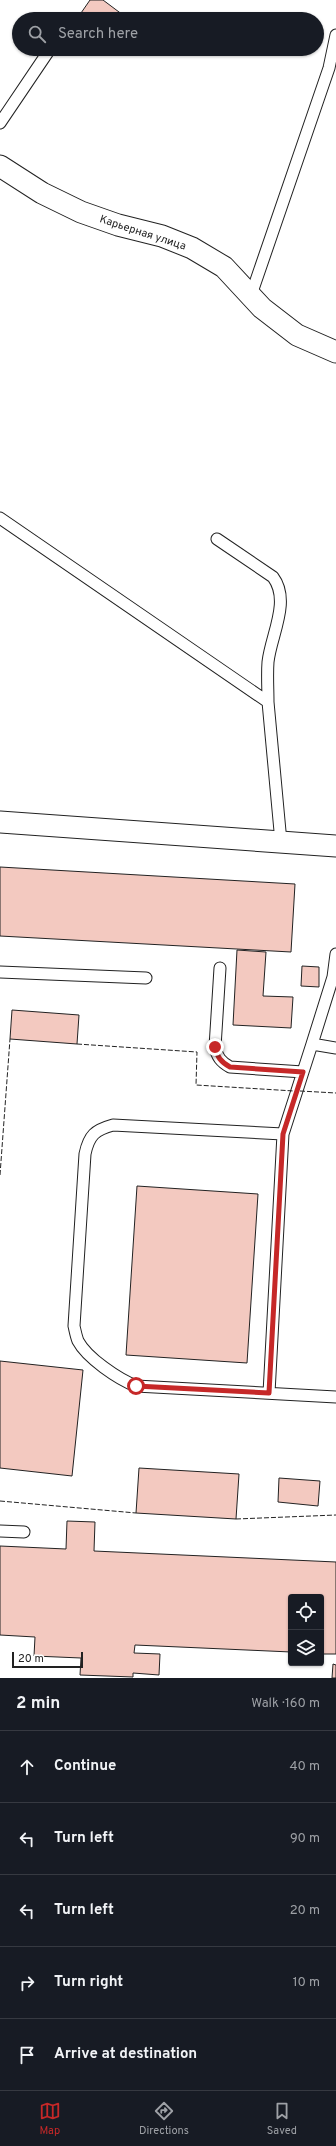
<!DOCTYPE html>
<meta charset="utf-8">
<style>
:root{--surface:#171b24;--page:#242831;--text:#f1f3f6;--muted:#9ea1a6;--line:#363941;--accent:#c62828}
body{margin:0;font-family:Overpass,sans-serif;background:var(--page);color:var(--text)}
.controls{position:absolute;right:12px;bottom:12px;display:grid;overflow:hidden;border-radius:4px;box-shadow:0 1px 3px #0004}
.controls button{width:36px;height:36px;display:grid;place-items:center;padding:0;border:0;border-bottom:1px solid var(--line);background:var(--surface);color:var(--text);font:20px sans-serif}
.scale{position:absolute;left:12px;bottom:10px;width:71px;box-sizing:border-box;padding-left:4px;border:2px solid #222;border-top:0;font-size:11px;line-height:14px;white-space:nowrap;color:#222;-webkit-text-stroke:3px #fff;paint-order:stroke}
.stop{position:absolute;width:12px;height:12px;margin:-9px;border:3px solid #c62828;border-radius:50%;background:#fff}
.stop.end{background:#c62828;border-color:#fff;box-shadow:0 1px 4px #0008}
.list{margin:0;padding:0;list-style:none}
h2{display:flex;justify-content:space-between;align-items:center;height:52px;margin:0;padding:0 16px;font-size:17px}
h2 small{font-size:13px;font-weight:400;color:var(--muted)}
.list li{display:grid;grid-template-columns:26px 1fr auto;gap:12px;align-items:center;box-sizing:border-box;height:72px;padding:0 16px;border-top:1px solid var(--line)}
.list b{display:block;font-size:15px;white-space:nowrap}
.list em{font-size:13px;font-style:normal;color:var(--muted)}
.icon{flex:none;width:22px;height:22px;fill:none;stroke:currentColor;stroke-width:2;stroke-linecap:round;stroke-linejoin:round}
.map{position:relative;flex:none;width:336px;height:1678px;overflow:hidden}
.search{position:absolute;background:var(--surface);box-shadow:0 1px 3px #0004;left:12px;right:12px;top:12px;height:44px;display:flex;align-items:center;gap:10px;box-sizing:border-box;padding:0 14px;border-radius:22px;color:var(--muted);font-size:15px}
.sheet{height:412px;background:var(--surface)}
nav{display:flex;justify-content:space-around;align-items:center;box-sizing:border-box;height:56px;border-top:1px solid var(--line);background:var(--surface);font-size:11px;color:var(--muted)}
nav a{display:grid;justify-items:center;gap:2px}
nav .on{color:var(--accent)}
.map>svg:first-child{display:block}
.building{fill:#f3c9c0;stroke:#222}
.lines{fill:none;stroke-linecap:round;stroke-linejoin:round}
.service-casing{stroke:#222;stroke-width:13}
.minor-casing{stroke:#222;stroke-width:23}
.service{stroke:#fff;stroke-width:11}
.minor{stroke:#fff;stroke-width:21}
.fence{stroke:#222;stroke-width:1;stroke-dasharray:5 2;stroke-linecap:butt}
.route{stroke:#c62828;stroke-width:5}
.labels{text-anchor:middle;stroke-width:3;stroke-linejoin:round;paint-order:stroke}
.street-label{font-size:11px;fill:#222;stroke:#fff}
</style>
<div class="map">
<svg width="336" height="1678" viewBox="0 0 336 1678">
<rect width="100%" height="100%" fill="#fff"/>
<path class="building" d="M90,0H103L123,15L120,19H89L81,13Z
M0,867L295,884L291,952L0,936Z
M237,950L266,952L263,996L293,997L291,1028L233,1025Z
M302,966L319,967V987L301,986Z
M12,1010L79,1015L77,1044L10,1039Z
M137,1186L258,1194L247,1363L126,1355Z
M0,1361L83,1370L72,1476L0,1468Z
M139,1468L239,1474L236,1519L136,1513Z
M279,1478L320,1481L318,1506L278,1502Z
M67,1521L95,1522L94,1551L336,1562V1654H321V1597H291V1652L135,1645L134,1653L160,1654L159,1675L133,1673V1677L80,1675L81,1658L34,1656L35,1637L0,1635V1546L66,1549Z
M333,1664L336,1665V1678H332Z"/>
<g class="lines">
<defs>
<path id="service" d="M0,123L50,49
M250,298L329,68L336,35
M0,518L268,702L281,842
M217,539L273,577C291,601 271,635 268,662C267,675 268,689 268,702
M336,954L333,977L312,1044L336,1048
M220,968L215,1047C217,1057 221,1062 230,1067L303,1072
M0,972L146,978
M312,1044L283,1134L113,1125C95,1130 89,1135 85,1154L74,1326C75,1330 76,1336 78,1341C87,1358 118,1379 136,1386L336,1397
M269,1393L283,1134
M0,1531L24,1532"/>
<path id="minor" d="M0,166L42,193L81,212L118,225L162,236L192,248L224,267L262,308L297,335L336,352
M0,822L336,846"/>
</defs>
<use href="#service" class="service-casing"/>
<use href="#minor" class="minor-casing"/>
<use href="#service" class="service"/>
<use href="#minor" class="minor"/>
<path class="fence" d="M77,1044L197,1052L196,1085L294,1091
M300,1091L336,1093
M0,1175L10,1039
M0,1501L136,1513
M236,1519L336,1515"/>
</g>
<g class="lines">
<path class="route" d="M136,1386L269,1393L283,1134L303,1072L230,1067C221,1062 217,1057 215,1047"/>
</g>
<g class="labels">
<g class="street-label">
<text transform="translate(143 232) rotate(18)" y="4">Карьерная улица</text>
</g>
</g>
</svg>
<div class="controls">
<button><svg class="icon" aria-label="locate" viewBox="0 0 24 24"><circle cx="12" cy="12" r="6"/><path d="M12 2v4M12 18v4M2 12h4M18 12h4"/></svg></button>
<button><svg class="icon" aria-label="layers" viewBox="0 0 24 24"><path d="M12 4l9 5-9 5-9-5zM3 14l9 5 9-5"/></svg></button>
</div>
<div class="scale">20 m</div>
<div class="stop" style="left:136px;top:1386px"></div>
<div class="stop end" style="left:215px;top:1047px"></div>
<div class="search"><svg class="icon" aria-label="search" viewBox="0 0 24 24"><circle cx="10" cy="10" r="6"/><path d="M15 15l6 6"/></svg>Search here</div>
</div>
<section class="sheet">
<h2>2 min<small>Walk · 160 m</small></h2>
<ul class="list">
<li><svg class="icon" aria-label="ahead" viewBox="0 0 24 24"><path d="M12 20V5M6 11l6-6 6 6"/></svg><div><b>Continue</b></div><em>40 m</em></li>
<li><svg class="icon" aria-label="left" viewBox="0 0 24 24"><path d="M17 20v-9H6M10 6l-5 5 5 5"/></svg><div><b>Turn left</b></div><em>90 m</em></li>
<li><svg class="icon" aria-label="left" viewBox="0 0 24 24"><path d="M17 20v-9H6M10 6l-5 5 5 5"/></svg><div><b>Turn left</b></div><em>20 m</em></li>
<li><svg class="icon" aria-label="right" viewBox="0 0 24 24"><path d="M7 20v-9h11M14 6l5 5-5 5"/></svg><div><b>Turn right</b></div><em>10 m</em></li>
<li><svg class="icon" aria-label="arrive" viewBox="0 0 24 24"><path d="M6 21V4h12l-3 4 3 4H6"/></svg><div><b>Arrive at destination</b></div></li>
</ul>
</section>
<nav>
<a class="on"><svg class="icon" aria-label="map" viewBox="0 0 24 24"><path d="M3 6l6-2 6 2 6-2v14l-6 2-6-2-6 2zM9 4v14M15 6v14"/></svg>Map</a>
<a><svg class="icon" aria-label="directions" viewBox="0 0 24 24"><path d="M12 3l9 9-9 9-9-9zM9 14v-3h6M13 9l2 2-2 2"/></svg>Directions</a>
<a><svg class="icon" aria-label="saved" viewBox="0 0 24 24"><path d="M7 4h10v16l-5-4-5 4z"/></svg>Saved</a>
</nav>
